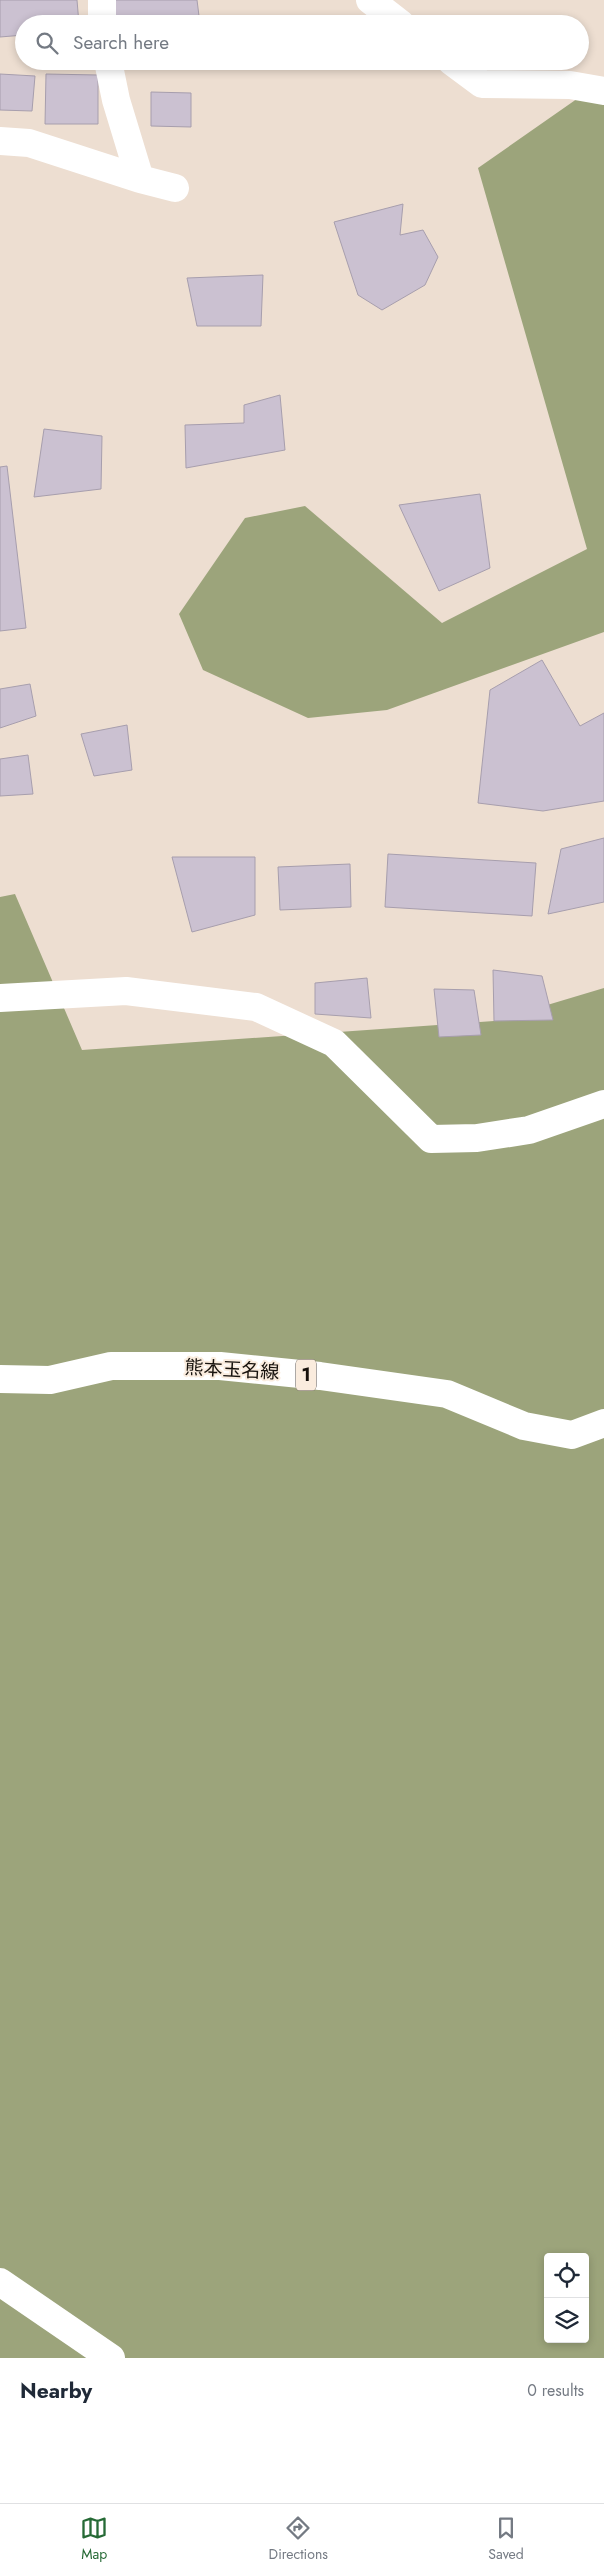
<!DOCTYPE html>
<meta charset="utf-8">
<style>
:root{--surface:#fff;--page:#f6f6f7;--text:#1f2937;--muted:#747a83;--line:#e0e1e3;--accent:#266a36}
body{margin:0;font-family:Jost,"Noto Sans JP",sans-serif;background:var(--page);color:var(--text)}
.controls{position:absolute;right:15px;bottom:15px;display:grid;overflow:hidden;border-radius:5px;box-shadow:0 2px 8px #0003}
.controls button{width:45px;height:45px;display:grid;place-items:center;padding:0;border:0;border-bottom:1px solid var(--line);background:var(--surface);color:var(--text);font:25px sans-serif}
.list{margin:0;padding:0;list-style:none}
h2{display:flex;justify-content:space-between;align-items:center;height:65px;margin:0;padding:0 20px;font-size:21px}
h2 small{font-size:16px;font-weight:400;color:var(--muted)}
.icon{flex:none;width:28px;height:28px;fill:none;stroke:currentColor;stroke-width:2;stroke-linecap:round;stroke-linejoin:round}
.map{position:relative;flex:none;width:604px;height:2358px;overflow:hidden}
.search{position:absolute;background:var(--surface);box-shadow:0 2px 8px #0003;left:15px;right:15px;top:15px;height:55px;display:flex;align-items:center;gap:12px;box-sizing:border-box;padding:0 18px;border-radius:28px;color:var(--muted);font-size:19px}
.sheet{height:145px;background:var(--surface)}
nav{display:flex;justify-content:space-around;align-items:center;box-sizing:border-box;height:70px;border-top:1px solid var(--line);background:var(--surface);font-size:14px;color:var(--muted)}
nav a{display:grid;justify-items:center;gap:2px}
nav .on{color:var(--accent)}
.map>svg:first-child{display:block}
.forest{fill:#9ca47b;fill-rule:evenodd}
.building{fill:#cbc1d1;stroke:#a79ead}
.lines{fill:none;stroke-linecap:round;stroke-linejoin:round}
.street{stroke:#fff;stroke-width:28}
.primary{stroke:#fff;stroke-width:28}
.labels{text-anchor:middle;stroke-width:4;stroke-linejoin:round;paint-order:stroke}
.shield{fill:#faecde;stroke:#5b534c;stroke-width:1}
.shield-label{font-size:18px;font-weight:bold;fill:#17120d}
.street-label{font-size:19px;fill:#17120d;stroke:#faecde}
</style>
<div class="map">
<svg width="604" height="2358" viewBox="0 0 604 2358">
<rect width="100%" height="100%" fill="#edded1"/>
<path class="forest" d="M604,80V632L387,710L308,718L203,670L179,614L245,518L305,506L442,623L587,549L478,168Z
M15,894L82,1050L494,1021L604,988V2358H0V897ZM548,2257H585V2339H548Z"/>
<path class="building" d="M0,0H77L79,24H24V35L0,37Z
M112,0H197L200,24H115Z
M0,74L35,76L32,111L0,110Z
M46,74L98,75V124H45Z
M151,92L191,93V127L151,126Z
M403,204L400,235L423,230L438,257L425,285L382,310L358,295L334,222Z
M263,275L261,326H197L187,278Z
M280,395L285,450L186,468L185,425L244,423V405Z
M44,429L102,436L101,489L34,497Z
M7,466L26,628L0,631V467Z
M480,494L490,568L439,591L399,505Z
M542,660L580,726L604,713V801L543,811L478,803L490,690Z
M30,684L36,716L0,728V689Z
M127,725L132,770L94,776L81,734Z
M28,755L33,794L0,796V759Z
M604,838V902L548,914L561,849Z
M388,854L536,863L532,916L385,907Z
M172,857H255V915L192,932Z
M350,864L351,907L280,910L278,867Z
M493,970L542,976L553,1020L494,1021Z
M367,978L371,1018L315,1014V983Z
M434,989L474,990L481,1035L439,1037Z"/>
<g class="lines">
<path class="street" d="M102,0V24
M370,0L401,24
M108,61L116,100L140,179L175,188
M451,61L482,84L570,85L604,91
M0,141L29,143L140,179
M0,998L126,991L256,1007L334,1043L431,1139L477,1138L529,1130L604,1104
M0,2282L111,2358"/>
<path class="primary" d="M0,1379L50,1380L111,1366H220L320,1376L447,1394L524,1426L572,1435L604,1423"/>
</g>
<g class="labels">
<rect class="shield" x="296" y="1359.5" width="20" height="31" rx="4"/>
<g class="shield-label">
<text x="306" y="1381">1</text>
</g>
<g class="street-label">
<text transform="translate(232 1369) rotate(3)" y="7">熊本玉名線</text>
</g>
</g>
</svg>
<div class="controls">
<button><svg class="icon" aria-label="locate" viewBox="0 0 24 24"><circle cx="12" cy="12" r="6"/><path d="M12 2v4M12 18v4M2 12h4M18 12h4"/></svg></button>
<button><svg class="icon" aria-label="layers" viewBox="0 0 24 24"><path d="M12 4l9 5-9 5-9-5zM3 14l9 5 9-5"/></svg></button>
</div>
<div class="search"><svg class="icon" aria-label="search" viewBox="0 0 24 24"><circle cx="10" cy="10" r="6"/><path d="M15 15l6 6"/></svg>Search here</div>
</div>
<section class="sheet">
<h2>Nearby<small>0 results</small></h2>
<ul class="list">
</ul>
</section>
<nav>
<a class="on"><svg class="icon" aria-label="map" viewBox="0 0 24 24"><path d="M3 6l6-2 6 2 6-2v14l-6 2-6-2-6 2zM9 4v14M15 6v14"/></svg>Map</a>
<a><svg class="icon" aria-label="directions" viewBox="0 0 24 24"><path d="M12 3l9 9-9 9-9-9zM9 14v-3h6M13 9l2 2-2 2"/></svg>Directions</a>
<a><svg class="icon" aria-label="saved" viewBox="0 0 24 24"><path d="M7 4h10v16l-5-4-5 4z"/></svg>Saved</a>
</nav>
